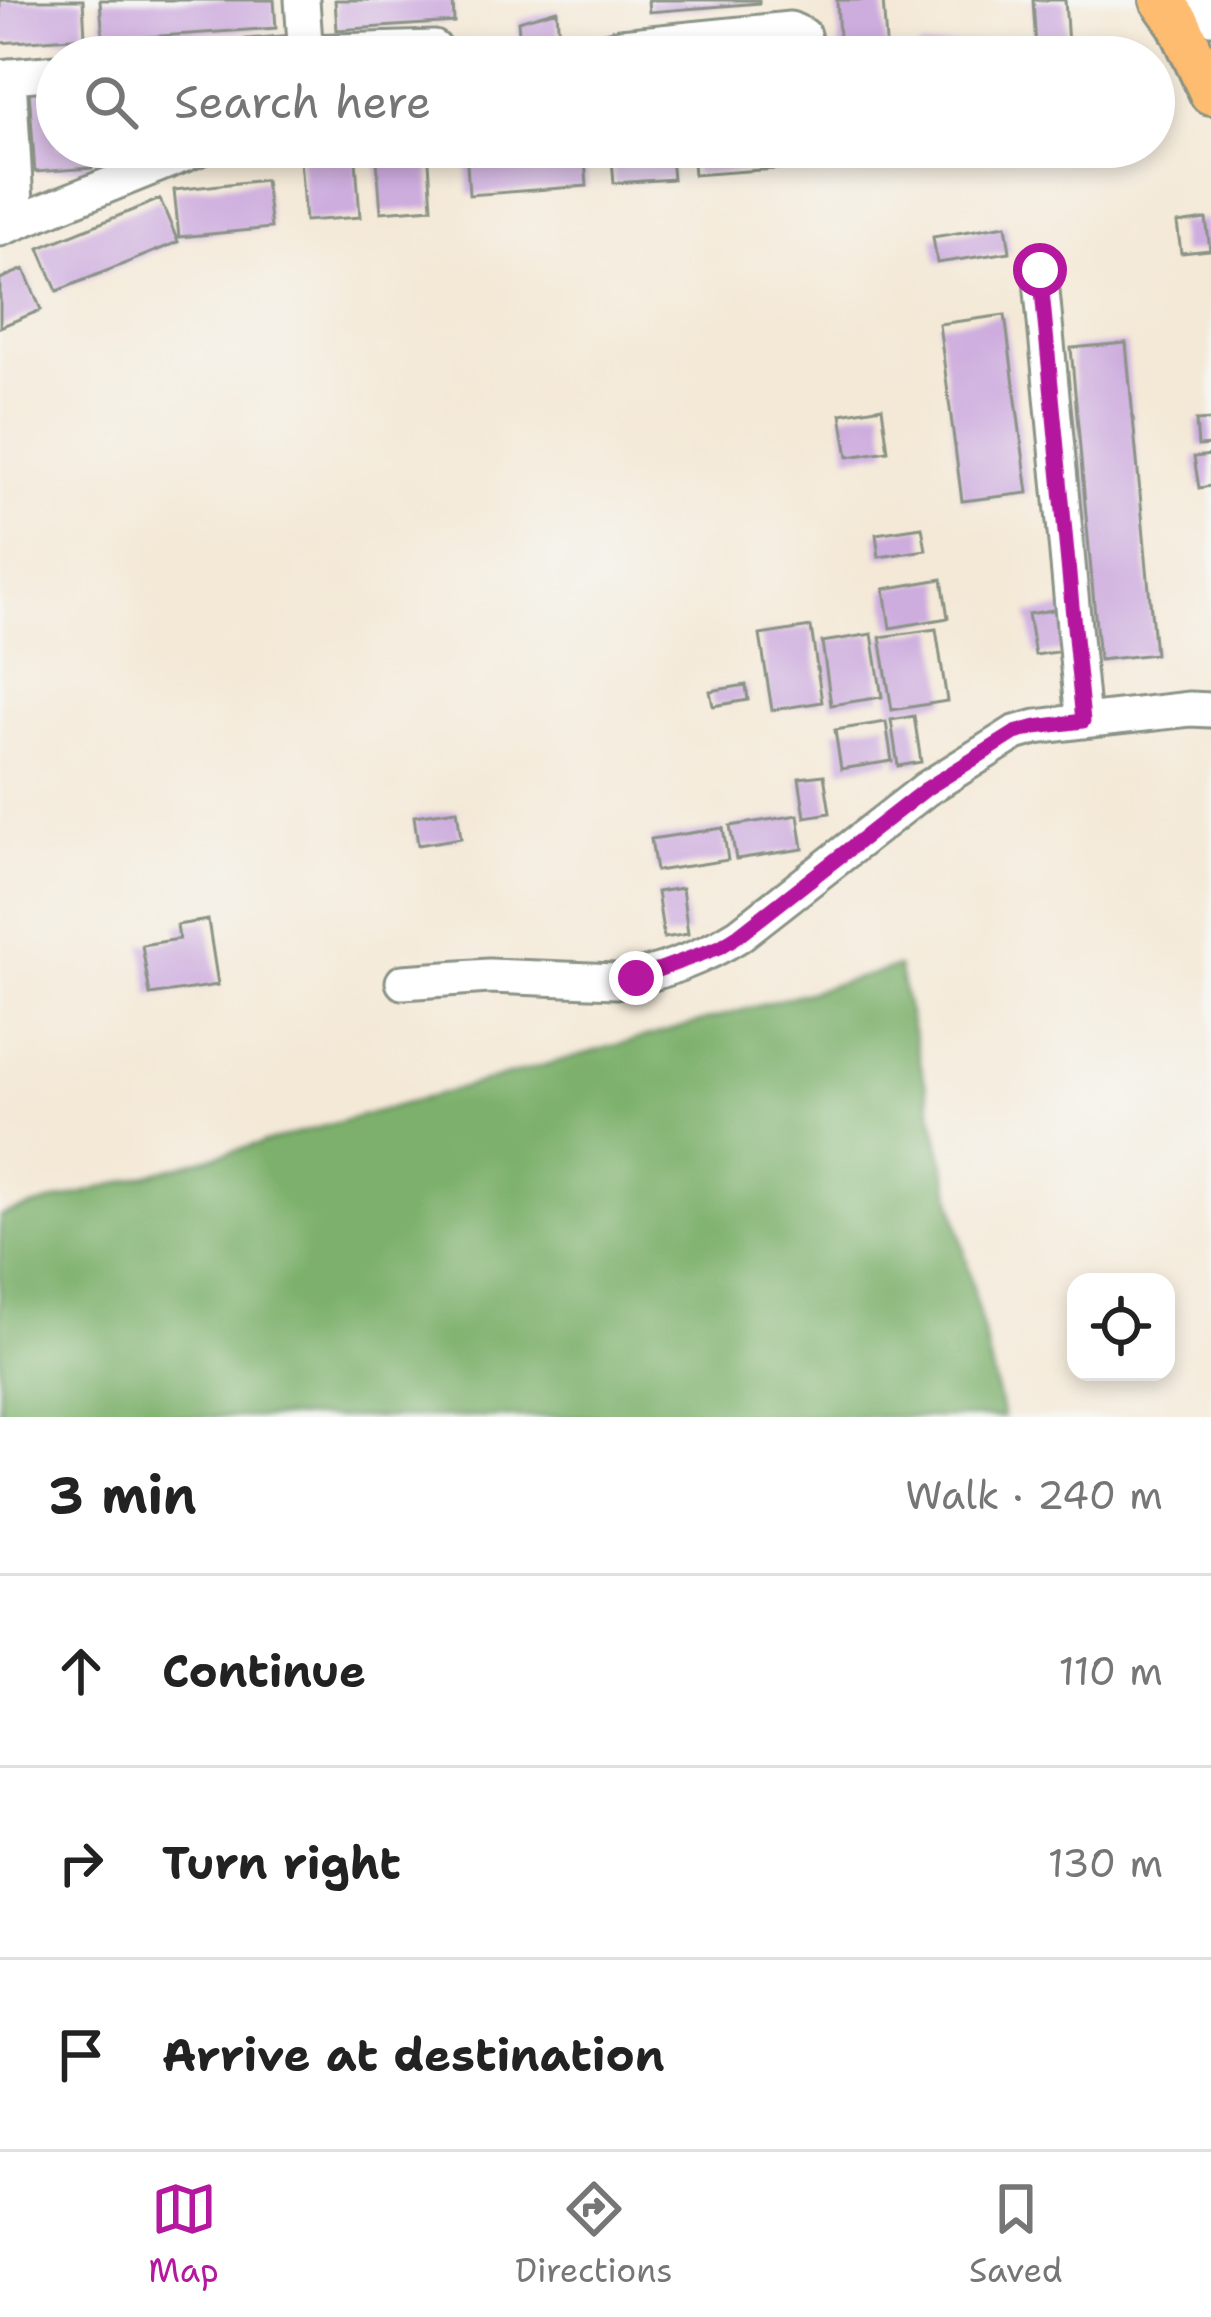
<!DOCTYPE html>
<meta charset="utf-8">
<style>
:root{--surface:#fff;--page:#f6f6f6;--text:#222;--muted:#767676;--line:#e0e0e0;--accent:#b5179e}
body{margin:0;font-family:"Shantell Sans",sans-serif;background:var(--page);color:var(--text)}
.controls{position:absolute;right:36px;bottom:36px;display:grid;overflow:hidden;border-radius:24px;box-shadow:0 6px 18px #0003}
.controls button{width:108px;height:108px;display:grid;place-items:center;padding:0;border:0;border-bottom:3px solid var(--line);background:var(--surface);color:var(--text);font:60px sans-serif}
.stop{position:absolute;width:36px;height:36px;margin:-27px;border:9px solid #b5179e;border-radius:50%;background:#fff}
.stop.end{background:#b5179e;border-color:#fff;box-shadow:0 3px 12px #0008}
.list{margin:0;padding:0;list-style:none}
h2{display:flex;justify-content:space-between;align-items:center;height:156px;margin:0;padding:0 48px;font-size:51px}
h2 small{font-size:39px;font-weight:400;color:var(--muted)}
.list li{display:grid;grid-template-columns:78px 1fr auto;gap:36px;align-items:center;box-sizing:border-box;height:192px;padding:0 48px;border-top:3px solid var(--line)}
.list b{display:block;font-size:45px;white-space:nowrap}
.list em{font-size:39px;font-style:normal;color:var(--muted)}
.icon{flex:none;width:66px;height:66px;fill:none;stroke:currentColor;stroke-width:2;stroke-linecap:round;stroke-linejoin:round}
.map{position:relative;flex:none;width:1211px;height:1417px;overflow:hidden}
.search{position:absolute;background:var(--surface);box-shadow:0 6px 18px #0003;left:36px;right:36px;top:36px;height:132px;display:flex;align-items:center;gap:30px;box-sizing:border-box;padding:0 42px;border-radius:66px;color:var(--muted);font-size:45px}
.sheet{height:732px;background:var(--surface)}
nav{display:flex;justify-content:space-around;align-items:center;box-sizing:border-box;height:168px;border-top:3px solid var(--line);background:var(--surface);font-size:33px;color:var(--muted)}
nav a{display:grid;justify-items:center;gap:6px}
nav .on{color:var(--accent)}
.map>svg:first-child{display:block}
.forest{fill:#7db06c;stroke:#4e7650;stroke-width:3}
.building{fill:#cdacde}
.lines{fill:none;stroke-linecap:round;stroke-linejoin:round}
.minor-casing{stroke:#8a9386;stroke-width:39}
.major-casing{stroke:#8a9386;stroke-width:48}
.minor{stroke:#fff;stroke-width:33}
.major{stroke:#fdbc6f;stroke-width:42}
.route{stroke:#b5179e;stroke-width:15}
</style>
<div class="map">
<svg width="1211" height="1417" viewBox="0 0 1211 1417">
<rect width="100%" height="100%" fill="#f6f6f2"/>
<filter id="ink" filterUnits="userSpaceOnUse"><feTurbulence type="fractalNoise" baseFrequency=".00833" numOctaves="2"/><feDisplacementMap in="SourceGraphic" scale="24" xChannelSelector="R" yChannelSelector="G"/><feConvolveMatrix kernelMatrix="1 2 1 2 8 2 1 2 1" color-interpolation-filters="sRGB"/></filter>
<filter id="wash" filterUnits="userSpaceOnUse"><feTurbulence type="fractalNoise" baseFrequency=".004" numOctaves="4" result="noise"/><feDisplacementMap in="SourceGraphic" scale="48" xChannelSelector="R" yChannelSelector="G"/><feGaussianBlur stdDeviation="2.7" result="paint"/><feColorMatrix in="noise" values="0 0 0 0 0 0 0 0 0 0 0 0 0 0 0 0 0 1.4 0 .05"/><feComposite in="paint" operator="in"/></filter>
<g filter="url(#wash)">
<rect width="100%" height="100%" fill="#f4e9d7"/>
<path class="forest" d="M898,967L1003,1417H0V1216Z"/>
<g id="blocks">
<path class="building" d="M0,0H83L85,37L0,43Z
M100,0H274L276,28L103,40Z
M335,0H453L454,22L337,30Z
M648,0H759V3L649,12Z
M837,0H883L887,57H840Z
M1033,0H1065L1068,45L1036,47Z
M557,10L560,57H521L518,21Z
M981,43L982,57H918V48Z
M57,88V147H90L92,168L35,172L29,90Z
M299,147H355L360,217L305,221Z
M376,147H428L432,208L381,212Z
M466,147H584L587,186L469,195Z
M611,147H670L673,179L614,183Z
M692,147H813L815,166L694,175Z
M846,147H892L893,157L847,160Z
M265,180L271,228L179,237L174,190Z
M160,199L178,242L57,291L39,248Z
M1206,219L1210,250L1181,253L1177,223Z
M1006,225L1010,252L937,263L933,237Z
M24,269L41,310L0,327V279Z
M1005,315L1028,493L962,501L939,324Z
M1126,343L1155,654L1099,660L1071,348Z
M882,407L888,451L848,457L841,414Z
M1211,420V445L1198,446L1196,421Z
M1211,455V486L1199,488L1194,457Z
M922,527L926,550L879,557L876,534Z
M942,579L948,618L890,628L884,589Z
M1065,608L1071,650L1035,655L1028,614Z
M811,627L822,702L772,710L760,635Z
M936,629L947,701L892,710L880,637Z
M872,634L882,697L831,705L822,642Z
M746,685L748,700L713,706L710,691Z
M914,716L921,762L898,766L891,720Z
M886,722L892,761L841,769L835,730Z
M824,775L830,813L805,817L799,778Z
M457,810L461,838L418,845L414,816Z
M798,815L803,849L736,859L730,826Z
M723,828L728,860L656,871L651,839Z
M682,888L688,934L664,938L657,892Z
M208,920L218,985L150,995L142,945L179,939L177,925Z"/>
</g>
</g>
<g filter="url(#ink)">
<use href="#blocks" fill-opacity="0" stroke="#8a9386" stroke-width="3"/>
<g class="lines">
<defs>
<path id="minor" d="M302,0L306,57
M1200,0L1211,17
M248,57L306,52L434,48L436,57
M597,57L606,50L621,46L790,29L803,35L808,57
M9,76L17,222
M0,77L57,72
M0,229L203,147
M1040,270L1083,721
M403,982L489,976L616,981C657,975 704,957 739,935L926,789L1015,733L1036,727L1083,721L1190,709L1211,710"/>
<path id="major" d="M1162,0L1179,24L1211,93"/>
</defs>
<use href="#minor" class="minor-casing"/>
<use href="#major" class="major-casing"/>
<use href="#minor" class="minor"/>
<use href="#major" class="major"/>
</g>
</g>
<g class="lines" filter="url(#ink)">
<path class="route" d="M636,978L720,947L739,935L926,789L1015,733L1036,727L1083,721L1040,270"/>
</g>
</svg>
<div class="controls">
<button><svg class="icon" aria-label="locate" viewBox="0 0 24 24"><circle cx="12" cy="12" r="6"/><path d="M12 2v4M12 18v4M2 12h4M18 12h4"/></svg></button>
</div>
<div class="stop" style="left:1040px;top:270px"></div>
<div class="stop end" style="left:636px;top:978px"></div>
<div class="search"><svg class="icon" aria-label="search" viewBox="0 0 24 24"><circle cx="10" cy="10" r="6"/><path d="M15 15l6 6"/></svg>Search here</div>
</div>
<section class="sheet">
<h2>3 min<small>Walk · 240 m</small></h2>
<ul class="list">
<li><svg class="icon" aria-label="ahead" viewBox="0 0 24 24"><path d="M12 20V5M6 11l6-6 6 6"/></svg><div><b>Continue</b></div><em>110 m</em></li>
<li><svg class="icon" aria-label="right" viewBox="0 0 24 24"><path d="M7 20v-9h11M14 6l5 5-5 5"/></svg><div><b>Turn right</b></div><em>130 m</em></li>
<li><svg class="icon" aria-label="arrive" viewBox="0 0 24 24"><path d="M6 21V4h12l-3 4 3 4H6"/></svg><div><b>Arrive at destination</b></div></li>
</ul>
</section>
<nav>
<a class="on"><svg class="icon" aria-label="map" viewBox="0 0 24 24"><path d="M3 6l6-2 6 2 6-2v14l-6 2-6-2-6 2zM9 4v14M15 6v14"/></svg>Map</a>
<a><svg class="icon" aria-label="directions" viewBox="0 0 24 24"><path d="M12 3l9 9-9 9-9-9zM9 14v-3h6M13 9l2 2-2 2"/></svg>Directions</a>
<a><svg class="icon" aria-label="saved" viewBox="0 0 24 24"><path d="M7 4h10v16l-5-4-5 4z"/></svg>Saved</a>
</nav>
